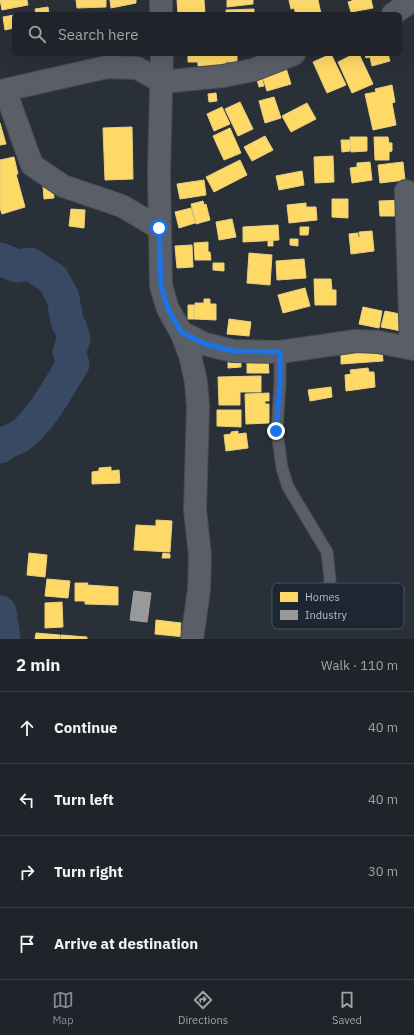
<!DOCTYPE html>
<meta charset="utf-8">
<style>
:root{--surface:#20242a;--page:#2d3036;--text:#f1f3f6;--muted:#a2a4a8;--line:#3d4147;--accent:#848b96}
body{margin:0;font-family:"IBM Plex Sans",sans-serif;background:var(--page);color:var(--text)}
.stop{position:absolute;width:12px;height:12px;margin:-9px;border:3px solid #1a73e8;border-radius:50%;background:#fff}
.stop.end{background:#1a73e8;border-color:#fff;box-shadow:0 1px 4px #0008}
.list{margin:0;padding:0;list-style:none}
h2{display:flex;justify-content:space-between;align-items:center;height:52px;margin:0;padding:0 16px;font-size:17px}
h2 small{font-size:13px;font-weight:400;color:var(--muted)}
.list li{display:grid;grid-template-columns:26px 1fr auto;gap:12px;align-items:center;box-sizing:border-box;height:72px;padding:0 16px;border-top:1px solid var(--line)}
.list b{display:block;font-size:15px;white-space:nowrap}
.list em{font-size:13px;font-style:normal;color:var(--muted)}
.icon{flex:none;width:22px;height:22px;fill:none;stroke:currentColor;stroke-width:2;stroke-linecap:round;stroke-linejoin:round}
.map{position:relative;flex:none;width:414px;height:639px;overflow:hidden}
.search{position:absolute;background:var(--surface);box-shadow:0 4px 16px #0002;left:12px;right:12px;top:12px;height:44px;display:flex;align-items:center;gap:10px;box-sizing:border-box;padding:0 14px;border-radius:6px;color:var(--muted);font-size:15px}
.sheet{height:340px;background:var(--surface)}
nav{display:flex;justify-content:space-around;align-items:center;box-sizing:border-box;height:56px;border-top:1px solid var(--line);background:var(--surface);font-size:11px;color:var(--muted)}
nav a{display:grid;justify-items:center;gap:2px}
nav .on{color:var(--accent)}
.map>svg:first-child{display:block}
.homes{fill:#ffd966;stroke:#e8d084}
.industry{fill:#999;stroke:#a1a4a7}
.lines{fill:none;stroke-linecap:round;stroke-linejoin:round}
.river{stroke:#384963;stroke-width:33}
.service-casing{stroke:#484c53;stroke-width:13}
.minor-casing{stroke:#484c53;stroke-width:24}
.service{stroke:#5a5e66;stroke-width:11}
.minor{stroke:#5a5e66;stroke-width:22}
.route{stroke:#1a73e8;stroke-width:5}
.key{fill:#1d2633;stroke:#4a5360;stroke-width:1}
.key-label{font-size:11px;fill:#b4bcc9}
</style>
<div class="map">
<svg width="414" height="639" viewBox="0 0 414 639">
<rect width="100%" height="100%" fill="#2a3038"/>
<path class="homes" d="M0,0H27L28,5L2,10Z
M76,0H106V7L77,8Z
M110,0H136V3L111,8Z
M177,0H204L205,13L178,14Z
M227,0H253V4L227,7Z
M289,0H318L321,14H296L294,8L291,9Z
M352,0H371L373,8L351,12L348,2L352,1Z
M48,7L49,14H36L35,9Z
M254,9V14H226V10Z
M14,15V28L5,30L3,17Z
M188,54H237V62H226L225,67L198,66V62H188Z
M331,54L346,85L327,93L313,62Z
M354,54H359L373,84L352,93L338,62Z
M365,54H388L390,61L372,66L370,57L366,58Z
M286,68L291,84L267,91L262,75Z
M261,75L264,86L259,87L256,76Z
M392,85L395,102L392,103L396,125L373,130L365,94L376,92L375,89Z
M216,93L217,101L209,102L208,94Z
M274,97L281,118L265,123L259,101Z
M240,102L253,129L238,136L225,109Z
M307,103L316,119L291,132L282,116Z
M222,107L230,124L214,131L207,114Z
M0,123L6,144L0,145Z
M132,127L133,179L105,180L103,128Z
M230,128L241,153L224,160L213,136Z
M265,136L273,150L252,161L244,147Z
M350,137H367V151L351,152Z
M374,137H388L389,143H392V151L389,152V160H375Z
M341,140H350V151L342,152Z
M333,156L334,182L315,183L314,157Z
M14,157L18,174H16L25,207L2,214L0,208V160Z
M240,160L247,175L214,192L206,177Z
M370,162L372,180L352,183L350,168L357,167V163Z
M403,162L405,180L380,183L378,165Z
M302,171L304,185L279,190L276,176Z
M204,180L206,195L180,199L177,184Z
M53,184L54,198L44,199L43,185Z
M332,199H348V218L332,217Z
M403,200V216H380L379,201Z
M203,201L204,205L206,204L210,220L196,224L191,204Z
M306,203V207H316L317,220L289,223L287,205Z
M191,208L195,223L179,228L175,212Z
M71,209L85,210L84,228L69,226Z
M232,219L236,237L219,240L216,222Z
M278,225L279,240L243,242V227Z
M300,227H309L308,235H300Z
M372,231L374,251L351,254L349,234L358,233V237H360L359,232Z
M290,239H298V246L290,245Z
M268,241H273V246H268Z
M208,242V252H210L211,260H195L194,243Z
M192,245L193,267L177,268L175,246Z
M249,253L272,255L270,285L247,283Z
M304,259L306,278L277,280L276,261Z
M213,263H224V271L213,270Z
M314,279H331L332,290H336V305H315Z
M305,288L310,306L283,313L278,295Z
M204,299H210V304H216V320L194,319L195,303H204Z
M188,305H194V319H188Z
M363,307L382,311L379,328L359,324Z
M385,311L405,315L401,331L381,327Z
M229,319L251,322L249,336L227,334Z
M382,350L383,361L341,364V353Z
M228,358H241V367L228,368Z
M268,358L269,373H247V359Z
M368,368L369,372H374L375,387L346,391L345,375L351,374L350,370Z
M261,376V392H240V405H219L218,377Z
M331,387L332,397L310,401L308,390Z
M269,393V401H265V404H269V423L246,424L245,394Z
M217,410H241V427L217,426Z
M238,431V434L246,433L248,448L226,451L224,435L231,434V432Z
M111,467V471L119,470L120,483L92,484V472L99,471V468Z
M156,520L172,521L170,552L134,550L136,525L156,526Z
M29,553L47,555L45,577L27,575Z
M163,553L170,554V558H162Z
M47,579L70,581L68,598L45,596Z
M75,583H88L87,585L118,587V605L85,604V601H75Z
M62,602L63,627L45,628V603Z
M156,620L181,623L180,631H186L185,637L155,634Z
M36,633L60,635V639H35Z
M61,635L87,637V639H61Z"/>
<path class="industry" d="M134,591L151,593L147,622L130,620Z"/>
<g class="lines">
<path class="river" d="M0,259L17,266L30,264L53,279L63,298L67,321L71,329L74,339L69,352L73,364C58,388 45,414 24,433C15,441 8,439 0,447
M0,612L4,639"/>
<defs>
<path id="service" d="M280,352V383L277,431L282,468L288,487L327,552L330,580L328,611"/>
<path id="minor" d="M161,0V14
M393,14L413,0
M162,54L159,173L161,286L168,309L181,332L205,344L233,351L280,352L356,341L378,342L414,349
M5,90L32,165L63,186L122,206L159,228
M0,93L5,90L107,67L137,68L162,82L223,76L253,70L294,54
M406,191L411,348
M181,332L190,355L196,382L198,407L195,510L200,556L199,590L192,639"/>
</defs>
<use href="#service" class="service-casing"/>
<use href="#minor" class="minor-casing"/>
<use href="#service" class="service"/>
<use href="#minor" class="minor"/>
</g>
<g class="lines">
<path class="route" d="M159,228L161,286L168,309L181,332L205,344L233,351L280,352V383L276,431"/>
</g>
<rect x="272" y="583" width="132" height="46" rx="6" class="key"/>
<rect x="280" y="592" width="18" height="10" fill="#ffd966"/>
<rect x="280" y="610" width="18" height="10" fill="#999"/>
<g class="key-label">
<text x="305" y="601">Homes</text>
<text x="305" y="619">Industry</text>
</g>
</svg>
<div class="stop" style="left:159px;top:228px"></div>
<div class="stop end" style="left:276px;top:431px"></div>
<div class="search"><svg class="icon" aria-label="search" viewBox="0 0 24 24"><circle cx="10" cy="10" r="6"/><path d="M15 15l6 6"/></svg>Search here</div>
</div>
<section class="sheet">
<h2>2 min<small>Walk · 110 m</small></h2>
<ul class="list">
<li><svg class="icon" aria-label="ahead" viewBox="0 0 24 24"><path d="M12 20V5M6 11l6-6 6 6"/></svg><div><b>Continue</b></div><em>40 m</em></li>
<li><svg class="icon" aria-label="left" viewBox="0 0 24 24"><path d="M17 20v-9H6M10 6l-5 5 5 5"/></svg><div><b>Turn left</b></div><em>40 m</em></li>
<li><svg class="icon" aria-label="right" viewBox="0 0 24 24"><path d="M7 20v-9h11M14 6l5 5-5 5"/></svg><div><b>Turn right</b></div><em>30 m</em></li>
<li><svg class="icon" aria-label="arrive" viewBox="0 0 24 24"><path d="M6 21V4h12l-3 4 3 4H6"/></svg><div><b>Arrive at destination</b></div></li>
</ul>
</section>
<nav>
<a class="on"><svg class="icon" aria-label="map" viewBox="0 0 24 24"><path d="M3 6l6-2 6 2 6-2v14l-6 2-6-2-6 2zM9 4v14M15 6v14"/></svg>Map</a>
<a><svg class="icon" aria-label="directions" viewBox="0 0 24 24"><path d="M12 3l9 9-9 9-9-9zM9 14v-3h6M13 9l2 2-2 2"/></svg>Directions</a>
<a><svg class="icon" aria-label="saved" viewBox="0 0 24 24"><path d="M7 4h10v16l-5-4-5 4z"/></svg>Saved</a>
</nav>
